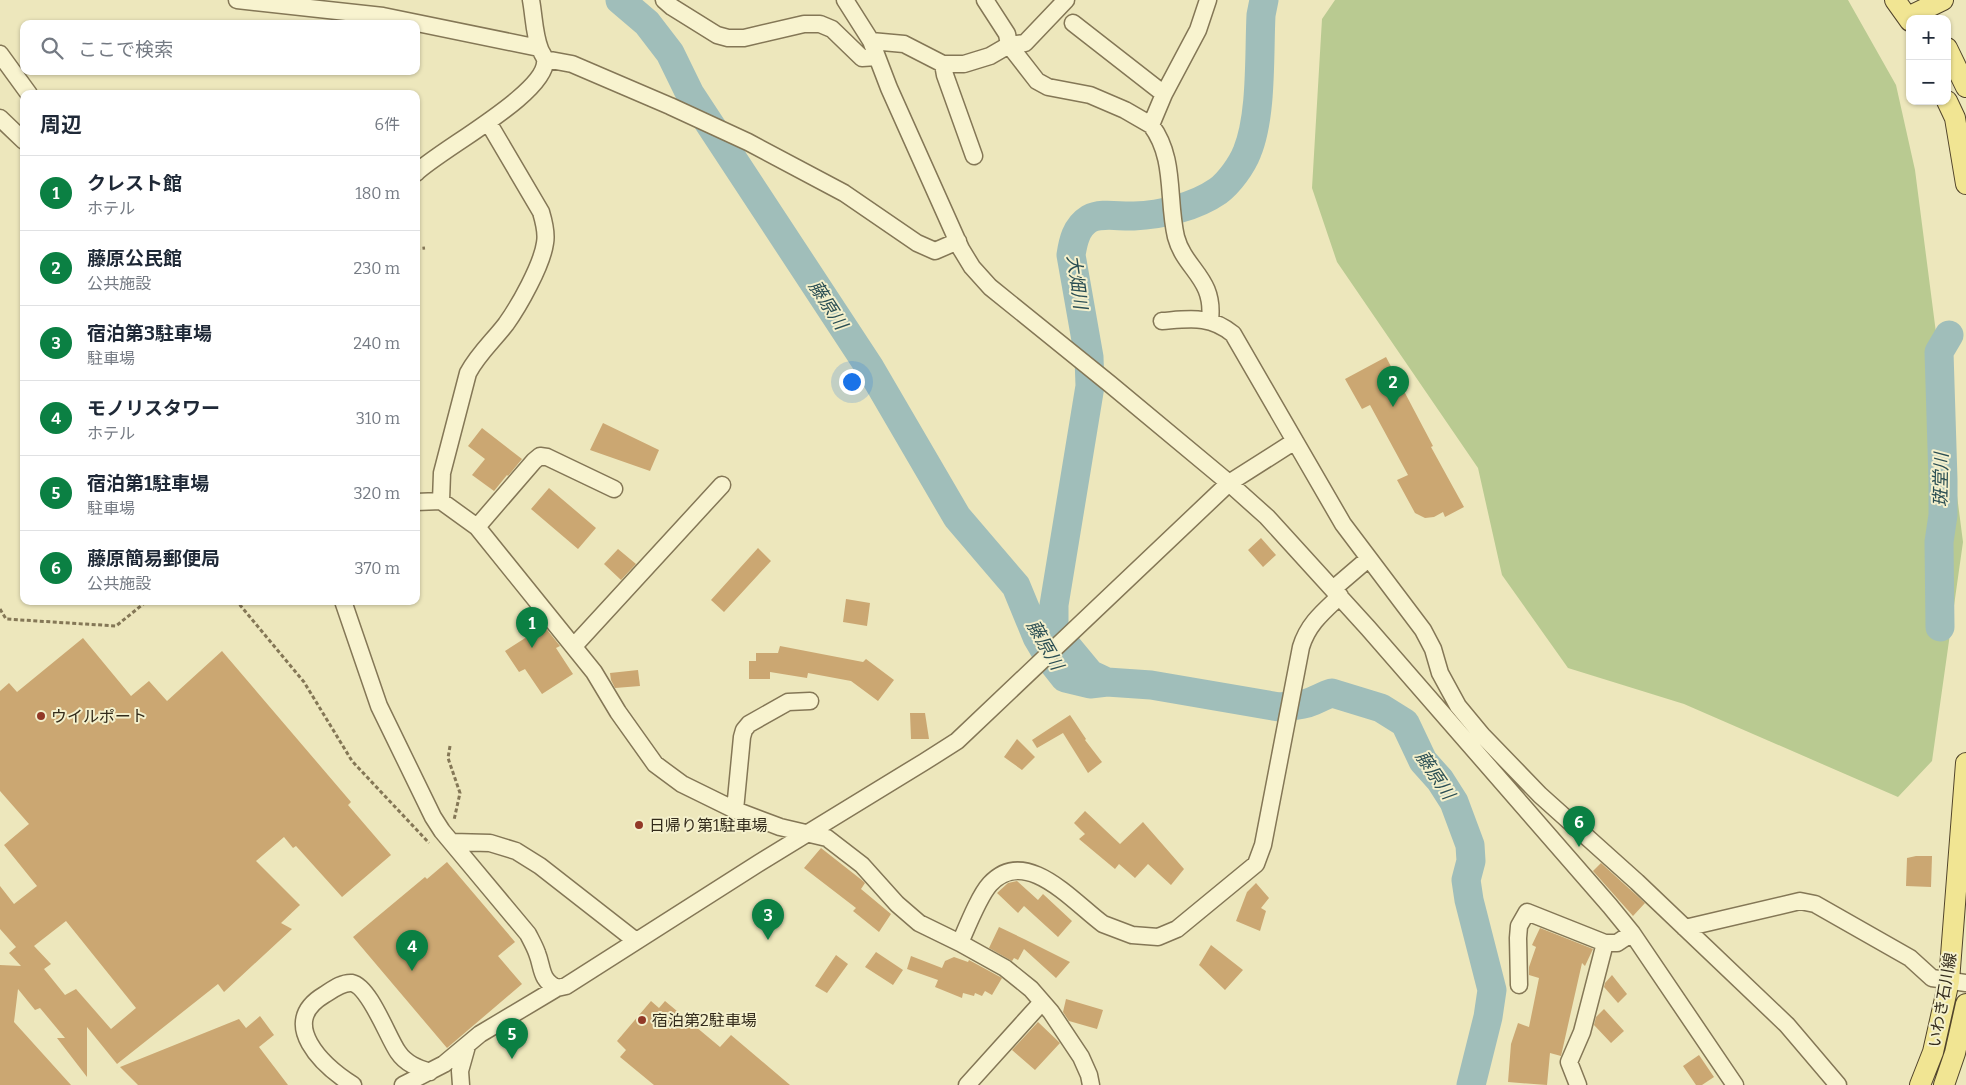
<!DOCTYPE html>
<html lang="ja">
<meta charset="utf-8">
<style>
:root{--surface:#fff;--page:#f6f6f7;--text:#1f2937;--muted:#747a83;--line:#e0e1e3;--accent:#0b8043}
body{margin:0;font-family:Bitter,"Noto Sans JP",serif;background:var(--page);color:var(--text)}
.controls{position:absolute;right:15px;top:15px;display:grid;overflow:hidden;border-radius:10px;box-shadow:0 1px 4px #0004}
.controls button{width:45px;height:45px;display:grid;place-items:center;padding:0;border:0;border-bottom:1px solid var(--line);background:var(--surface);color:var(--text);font:25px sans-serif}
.you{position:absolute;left:851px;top:381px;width:18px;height:18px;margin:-12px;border:4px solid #fff;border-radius:50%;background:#1a73e8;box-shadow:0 0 0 8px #1a73e833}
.badge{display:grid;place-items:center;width:32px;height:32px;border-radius:50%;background:var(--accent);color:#fff;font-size:16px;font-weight:700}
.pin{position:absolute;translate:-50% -41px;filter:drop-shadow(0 1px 2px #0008)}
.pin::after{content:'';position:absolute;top:26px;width:18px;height:15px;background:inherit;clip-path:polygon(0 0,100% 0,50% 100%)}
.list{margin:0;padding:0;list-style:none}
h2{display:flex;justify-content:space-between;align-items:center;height:65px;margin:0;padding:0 20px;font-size:21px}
h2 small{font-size:16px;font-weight:400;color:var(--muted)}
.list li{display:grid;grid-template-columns:32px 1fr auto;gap:15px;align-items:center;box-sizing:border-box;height:75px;padding:0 20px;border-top:1px solid var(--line)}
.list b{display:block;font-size:19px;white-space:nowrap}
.list p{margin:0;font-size:16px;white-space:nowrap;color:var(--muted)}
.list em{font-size:16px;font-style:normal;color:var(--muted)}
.icon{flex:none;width:28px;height:28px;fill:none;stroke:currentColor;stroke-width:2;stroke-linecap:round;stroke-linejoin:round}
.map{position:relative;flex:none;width:1966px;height:1085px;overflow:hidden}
.search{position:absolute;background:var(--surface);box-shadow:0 1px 4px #0004;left:20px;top:20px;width:400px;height:55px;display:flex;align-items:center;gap:12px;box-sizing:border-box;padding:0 18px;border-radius:10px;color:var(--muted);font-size:19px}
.panel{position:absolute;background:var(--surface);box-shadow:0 1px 4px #0004;left:20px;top:90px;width:400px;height:515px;border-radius:10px}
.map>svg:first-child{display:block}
.green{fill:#b9ca91}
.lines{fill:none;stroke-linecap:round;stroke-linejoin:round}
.river{stroke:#a0beba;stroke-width:29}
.building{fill:#cba772;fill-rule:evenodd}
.minor-casing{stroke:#847756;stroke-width:19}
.major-casing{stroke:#51442b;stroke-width:22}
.path{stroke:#847756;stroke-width:3;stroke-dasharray:4 2.5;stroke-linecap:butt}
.minor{stroke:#f8f3cf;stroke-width:16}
.major{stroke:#f1e593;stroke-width:20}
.poi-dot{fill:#923927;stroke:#f4f0cc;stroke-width:2}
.labels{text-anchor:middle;stroke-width:4;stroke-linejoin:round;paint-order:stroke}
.poi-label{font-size:16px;fill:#332b1b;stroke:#f4f0cc;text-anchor:start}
.street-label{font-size:16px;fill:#332b1b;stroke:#f4f0cc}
.water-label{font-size:18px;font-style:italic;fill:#2a4e53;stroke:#f4f0cc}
</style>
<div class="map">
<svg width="1966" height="1085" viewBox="0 0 1966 1085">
<rect width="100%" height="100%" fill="#ede7bc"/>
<path class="green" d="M1335,0H1848L1896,85L1915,170L1963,542L1932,761L1898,797L1684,704L1568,668L1502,575L1478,468L1337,262L1312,188L1322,19Z"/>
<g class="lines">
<path class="river" d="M620,0L647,23L670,53L690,94L870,368L957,517L1016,586L1037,637L1050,659L1065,678L1090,684L1107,682L1151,685L1279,707C1290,706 1302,706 1313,701C1320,698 1325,695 1332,693L1381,708L1405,723L1423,761L1440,780L1454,802L1470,845L1471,861L1466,880L1469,900L1492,990L1488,1017L1471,1085
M1940,627L1939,542L1943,515V480L1939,352L1949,335
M1107,682L1090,674L1066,645L1054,637V605L1090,386L1089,357L1071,255C1073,242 1076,227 1089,219C1102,212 1120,217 1134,216C1161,215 1195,207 1218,191C1229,183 1242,165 1247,152C1262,116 1259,55 1261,15L1264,0"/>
</g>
<path class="building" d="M1386,357L1433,446L1431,447L1464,507L1445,517L1443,512L1434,517L1425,518L1415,513L1397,480L1408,475L1370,405L1362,409L1345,379Z
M603,423L659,450L650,471L590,450Z
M482,428L522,459L508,476L507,475L494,491L472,475L485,459L468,446Z
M549,488L596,528L578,549L531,509Z
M1261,538L1276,555L1263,567L1248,550Z
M758,548L771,561L724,612L711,600Z
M618,549L636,564L621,580L604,564Z
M846,599L870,603L867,626L843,622Z
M544,626L560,646L556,648L573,674L542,694L525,669L519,672L505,651Z
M83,638L131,696L149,681L167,701L222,651L351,802L348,805L391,855L342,897L296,846L293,848L284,837L256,861L300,905L281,923L292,929L224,992L218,984L117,1064L87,1027V1077L57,1038H65L40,1008L35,1010L18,989L14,1022L71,1085H0V965L21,966L9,953L16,947L0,929V886L14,904L37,886L4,845L29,824L0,791V691L9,683L17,692ZM66,921L136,1008L111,1029L76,989L65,995L44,969L51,964L34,946Z
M780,646L863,662L866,659L894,680L878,701L851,681L808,673L807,678L770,672V679H749V661H756V653H778Z
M638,670L640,686L615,688L611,680L610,673Z
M910,713H925L929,739H911Z
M1070,715L1086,739L1085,740L1102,762L1088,773L1063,733L1037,748L1032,740Z
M1017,739L1035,757L1022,770L1004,757Z
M1085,811L1120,844L1143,822L1184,869L1171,885L1148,864L1135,878L1119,864L1115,869L1079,839L1085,834L1074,823Z
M821,848L863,881L865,883L861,889L891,914L879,932L853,911L856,908L804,868Z
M1916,856H1932L1931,887L1906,886L1907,858Z
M447,862L515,942L498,956L522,984L447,1048L353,937L425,877L427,879Z
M1601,863L1645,903L1633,916L1593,871Z
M1017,881L1038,900L1043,894L1072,921L1058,937L1024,906L1018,913L997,893L1008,883Z
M1256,883L1269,898L1261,908L1266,911L1260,931L1236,921L1247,892Z
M999,927L1024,939L1070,962L1056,978L1024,949L1018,960L1014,958L1012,961L989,948Z
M1540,928L1593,949L1585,966L1582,963L1561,1056L1550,1053L1547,1085L1508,1082L1511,1044L1518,1023L1529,1027L1539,978L1529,975V967L1536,947L1532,945Z
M1211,945L1243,970L1225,990L1199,965Z
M876,952L903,970L893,985L865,967Z
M836,955L848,964L827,993L815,986Z
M911,956L942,968L945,961L954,957L968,962L969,960L1002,978L992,995L985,991L982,996L975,993L974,996L963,993L962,998L935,987L938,980L907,969Z
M1612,975L1627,994L1618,1003L1604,987L1605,983Z
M1066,999L1103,1010L1097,1029L1069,1021L1063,1012Z
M651,1001L659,1008L665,1001L720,1047L731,1035L790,1085H654L620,1057L626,1050L617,1041Z
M1604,1009L1624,1031L1611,1043L1594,1025L1596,1017Z
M260,1016L274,1035L259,1047L288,1085H138L120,1067L239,1019L246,1028Z
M1038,1022L1060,1043L1035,1070L1012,1050Z
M1699,1055L1714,1077L1702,1085H1696L1683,1066Z"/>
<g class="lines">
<defs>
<path id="minor" d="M237,0L383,16L539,48
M664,0L672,7L717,35L728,38H744L804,24H820L832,29L862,58L877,57
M845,0L871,41L889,88L961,249L972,267L990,287L1110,384L1229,483L1267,517L1368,628L1610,906L1632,933L1735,1085
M1208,0L1198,30L1164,94L1151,125C1176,158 1167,199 1176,237C1185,270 1215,278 1210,320
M1073,23L1164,94
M871,41L904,44L943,64H964L990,56L1009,45L1007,34L985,0
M1009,45L1037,81L1048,87L1090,95L1125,110L1151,125
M1009,45L1025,43L1066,0
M0,54L29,94
M545,59L572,64L670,106L748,142L844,193L917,243L935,251L958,241
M943,64L945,75L974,156
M0,118L24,141
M416,173C439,150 550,92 545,59C544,56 541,52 540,49C534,34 534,16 531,0
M1162,321C1190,319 1210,315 1233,334L1343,524L1423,630L1433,649L1440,673L1458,706L1482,735L1540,795L1637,882L1787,1025L1838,1085
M441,501L442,473L468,373C478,354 493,341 506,324C519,306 542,265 545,243C547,233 544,222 541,212L488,122
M416,502L441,501L477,527L594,672L618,712L655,764L682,784L735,810L780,827L827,838L862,865L897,904L919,923L960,943L1005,968L1031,989L1051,1012L1081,1057L1089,1075L1091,1085
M477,527L534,461L540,456L547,457L614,489
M1333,589L1368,559
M343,601L379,706L433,817L442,831L528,934C531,940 535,947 537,953C543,968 540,980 557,988
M574,646L722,485
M735,810L742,737L744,730L749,724L788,702L810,701
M452,842L490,843L516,851L540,866L636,941
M1685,928L1800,901L1815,904L1910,958L1932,978L1966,983
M960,943C967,927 979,896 990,884C1026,845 1073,902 1103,924L1132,935L1158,937L1177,929L1256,864L1263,845L1301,647C1308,624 1323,612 1340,596
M1519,985L1518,938L1519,926L1527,912L1605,943H1617L1632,933
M353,1085C323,1066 277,1023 324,995C332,990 342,982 352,983C370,987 388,1038 398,1052C406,1064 418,1068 430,1072
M403,1085L444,1064L480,1034L557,988L566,986L759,863L924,762L957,741L1229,483L1295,441
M461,1085L460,1071L467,1046
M967,1085L1042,1002
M1578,1085L1569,1062L1582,1032L1605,943"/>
<path id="major" d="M1895,0L1910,21
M1908,17L1943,0
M1947,48L1966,87
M1947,101L1955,118L1966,184
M1920,1085L1933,1052L1949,981L1966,763
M1944,1085L1955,1053L1966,1004"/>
</defs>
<use href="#minor" class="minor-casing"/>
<use href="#major" class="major-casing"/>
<path class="path" d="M416,249L425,248
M234,601L240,605L304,682L352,761L429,843
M0,609L6,619L116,626L147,601
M450,746L448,758L460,793L454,820"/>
<use href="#minor" class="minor"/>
<use href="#major" class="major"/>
</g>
<g class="poi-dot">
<circle cx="41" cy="716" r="5"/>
<circle cx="639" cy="825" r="5"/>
<circle cx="642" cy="1020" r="5"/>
</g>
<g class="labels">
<g class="poi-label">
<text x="51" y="722">ウイルポート</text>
<text x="649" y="831">日帰り第1駐車場</text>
<text x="652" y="1026">宿泊第2駐車場</text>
</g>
<g class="street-label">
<text transform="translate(1942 1000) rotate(-80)" y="6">いわき石川線</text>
</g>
<g class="water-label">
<text transform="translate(1077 282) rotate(82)" y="6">大畑川</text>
<text transform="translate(828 305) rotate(57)" y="6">藤原川</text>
<text transform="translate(1941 480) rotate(-89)" y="6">斑堂川</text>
<text transform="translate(1045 645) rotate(60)" y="6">藤原川</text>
<text transform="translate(1435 775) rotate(56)" y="6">藤原川</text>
</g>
</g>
</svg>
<div class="controls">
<button>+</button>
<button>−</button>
</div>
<div class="you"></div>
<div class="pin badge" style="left:532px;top:648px">1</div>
<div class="pin badge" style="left:1393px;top:407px">2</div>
<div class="pin badge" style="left:768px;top:940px">3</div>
<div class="pin badge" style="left:412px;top:971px">4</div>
<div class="pin badge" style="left:512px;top:1059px">5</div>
<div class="pin badge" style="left:1579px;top:847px">6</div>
<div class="search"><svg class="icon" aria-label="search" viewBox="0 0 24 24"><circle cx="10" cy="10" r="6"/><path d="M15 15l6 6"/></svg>ここで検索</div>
<section class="panel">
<h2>周辺<small>6件</small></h2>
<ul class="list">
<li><span class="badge">1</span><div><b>クレスト館</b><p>ホテル</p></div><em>180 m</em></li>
<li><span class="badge">2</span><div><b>藤原公民館</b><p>公共施設</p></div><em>230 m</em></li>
<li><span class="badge">3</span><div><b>宿泊第3駐車場</b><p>駐車場</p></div><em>240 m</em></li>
<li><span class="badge">4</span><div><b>モノリスタワー</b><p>ホテル</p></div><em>310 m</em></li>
<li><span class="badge">5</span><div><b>宿泊第1駐車場</b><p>駐車場</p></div><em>320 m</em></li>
<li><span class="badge">6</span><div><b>藤原簡易郵便局</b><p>公共施設</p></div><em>370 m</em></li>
</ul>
</section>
</div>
